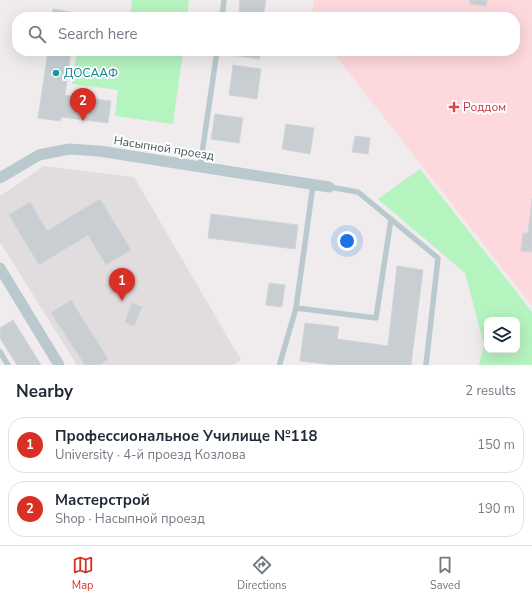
<!DOCTYPE html>
<meta charset="utf-8">
<style>
:root{--surface:#fff;--page:#f6f6f7;--text:#1f2937;--muted:#747a83;--line:#e0e1e3;--accent:#d93025}
body{margin:0;font-family:"Nunito Sans",sans-serif;background:var(--page);color:var(--text)}
.controls{position:absolute;right:12px;bottom:12px;display:grid;overflow:hidden;border-radius:8px;box-shadow:0 4px 16px #0002}
.controls button{width:36px;height:36px;display:grid;place-items:center;padding:0;border:0;border-bottom:1px solid var(--line);background:var(--surface);color:var(--text);font:20px sans-serif}
.you{position:absolute;left:347px;top:241px;width:14px;height:14px;margin:-10px;border:3px solid #fff;border-radius:50%;background:#1a73e8;box-shadow:0 0 0 6px #1a73e833}
.badge{display:grid;place-items:center;width:26px;height:26px;border-radius:50%;background:var(--accent);color:#fff;font-size:13px;font-weight:700}
.pin{position:absolute;translate:-50% -33px;filter:drop-shadow(0 1px 2px #0008)}
.pin::after{content:'';position:absolute;top:21px;width:14px;height:12px;background:inherit;clip-path:polygon(0 0,100% 0,50% 100%)}
.list{margin:0;padding:0;list-style:none}
h2{display:flex;justify-content:space-between;align-items:center;height:52px;margin:0;padding:0 16px;font-size:17px}
h2 small{font-size:13px;font-weight:400;color:var(--muted)}
.list li{display:grid;grid-template-columns:26px 1fr auto;gap:12px;align-items:center;box-sizing:border-box;height:56px;margin:0 8px 8px;padding:0 8px;border:1px solid var(--line);border-radius:16px}
.list b{display:block;font-size:15px;white-space:nowrap}
.list p{margin:0;font-size:13px;white-space:nowrap;color:var(--muted)}
.list em{font-size:13px;font-style:normal;color:var(--muted)}
.icon{flex:none;width:22px;height:22px;fill:none;stroke:currentColor;stroke-width:2;stroke-linecap:round;stroke-linejoin:round}
.map{position:relative;flex:none;width:532px;height:365px;overflow:hidden}
.search{position:absolute;background:var(--surface);box-shadow:0 4px 16px #0002;left:12px;right:12px;top:12px;height:44px;display:flex;align-items:center;gap:10px;box-sizing:border-box;padding:0 14px;border-radius:16px;color:var(--muted);font-size:15px}
.sheet{height:180px;background:var(--surface)}
nav{display:flex;justify-content:space-around;align-items:center;box-sizing:border-box;height:56px;border-top:1px solid var(--line);background:var(--surface);font-size:11px;color:var(--muted)}
nav a{display:grid;justify-items:center;gap:2px}
nav .on{color:var(--accent)}
.map>svg:first-child{display:block}
.education{fill:#e1dddf}
.medical{fill:#fdd8dd}
.green{fill:#b5f3bf;fill-rule:evenodd}
.building{fill:#c8ced2;stroke:#d0d5d9}
.lines{fill:none;stroke-linecap:round;stroke-linejoin:round}
.service{stroke:#b9c9ce;stroke-width:5.5}
.minor{stroke:#b9c9ce;stroke-width:11}
.culture-dot{fill:#0f9aa8;stroke:#fff;stroke-width:1.5}
.health-dot{fill:#e0444e;stroke:#fff;stroke-width:1.5}
.labels{text-anchor:middle;stroke-width:4;stroke-linejoin:round;paint-order:stroke}
.culture-label{font-size:12px;fill:#0d838f;stroke:#fff;text-anchor:start}
.health-label{font-size:12px;fill:#be3a42;stroke:#fff;text-anchor:start}
.street-label{font-size:12px;fill:#43565c;stroke:#fff}
</style>
<div class="map">
<svg width="532" height="365" viewBox="0 0 532 365">
<rect width="100%" height="100%" fill="#f0eced"/>
<path class="education" d="M44,166L134,177L241,360L233,365H77L0,242V196Z"/>
<path class="medical" d="M314,0H532V306L332,51H515V17H312Z"/>
<path class="green" d="M132,0H189L187,17H130Z
M77,51H183L173,124L115,116L118,90L72,84Z
M420,169L532,312V365H479L484,345L465,273L378,199ZM487,320H517V350H487Z"/>
<path class="building" d="M240,0H266L263,17L239,13Z
M470,0H487L486,6L470,4Z
M53,9L76,13L75,17H52Z
M48,51H71L65,95L111,101L108,123L61,117L60,121L38,118Z
M233,51H260L259,59L232,55Z
M398,51H410L409,56L397,55Z
M233,65L261,69L257,99L229,95Z
M215,114L243,118L239,143L211,139Z
M286,124L314,128L310,154L282,149Z
M355,136L370,138L368,154L352,152Z
M532,198V252L521,251L523,233H528Z
M100,199L131,250L106,265L88,235L39,265L9,215L30,202L47,231Z
M211,214L298,225L295,249L208,238Z
M397,266L423,270L411,365H334L300,361L305,323L339,327L337,339L388,346Z
M269,283L285,285L282,307L266,305Z
M71,300L108,359L99,365H85L51,313Z
M132,303L142,307L134,326L125,322Z
M13,320L41,365H17L0,338V328Z"/>
<g class="lines">
<path class="service" d="M222,17L224,0
M200,167L217,51
M329,187L358,192L438,258L426,365
M296,308L376,318L391,219
M0,352L8,365
M280,363L296,308L313,185"/>
<path class="minor" d="M0,178L39,155L69,149L99,151L329,187
M0,268L59,365"/>
</g>
<circle class="culture-dot" cx="56" cy="73" r="4"/>
<path class="health-dot" d="M452 101h4v4h4v4h-4v4h-4v-4h-4v-4h4z"/>
<g class="labels">
<g class="culture-label">
<text x="64" y="77">ДОСААФ</text>
</g>
<g class="health-label">
<text x="463" y="111">Роддом</text>
</g>
<g class="street-label">
<text transform="translate(164 148) rotate(9)" y="4">Насыпной проезд</text>
</g>
</g>
</svg>
<div class="controls">
<button><svg class="icon" aria-label="layers" viewBox="0 0 24 24"><path d="M12 4l9 5-9 5-9-5zM3 14l9 5 9-5"/></svg></button>
</div>
<div class="you"></div>
<div class="pin badge" style="left:122px;top:301px">1</div>
<div class="pin badge" style="left:83px;top:121px">2</div>
<div class="search"><svg class="icon" aria-label="search" viewBox="0 0 24 24"><circle cx="10" cy="10" r="6"/><path d="M15 15l6 6"/></svg>Search here</div>
</div>
<section class="sheet">
<h2>Nearby<small>2 results</small></h2>
<ul class="list">
<li><span class="badge">1</span><div><b>Профессиональное Училище №118</b><p>University · 4-й проезд Козлова</p></div><em>150 m</em></li>
<li><span class="badge">2</span><div><b>Мастерстрой</b><p>Shop · Насыпной проезд</p></div><em>190 m</em></li>
</ul>
</section>
<nav>
<a class="on"><svg class="icon" aria-label="map" viewBox="0 0 24 24"><path d="M3 6l6-2 6 2 6-2v14l-6 2-6-2-6 2zM9 4v14M15 6v14"/></svg>Map</a>
<a><svg class="icon" aria-label="directions" viewBox="0 0 24 24"><path d="M12 3l9 9-9 9-9-9zM9 14v-3h6M13 9l2 2-2 2"/></svg>Directions</a>
<a><svg class="icon" aria-label="saved" viewBox="0 0 24 24"><path d="M7 4h10v16l-5-4-5 4z"/></svg>Saved</a>
</nav>
